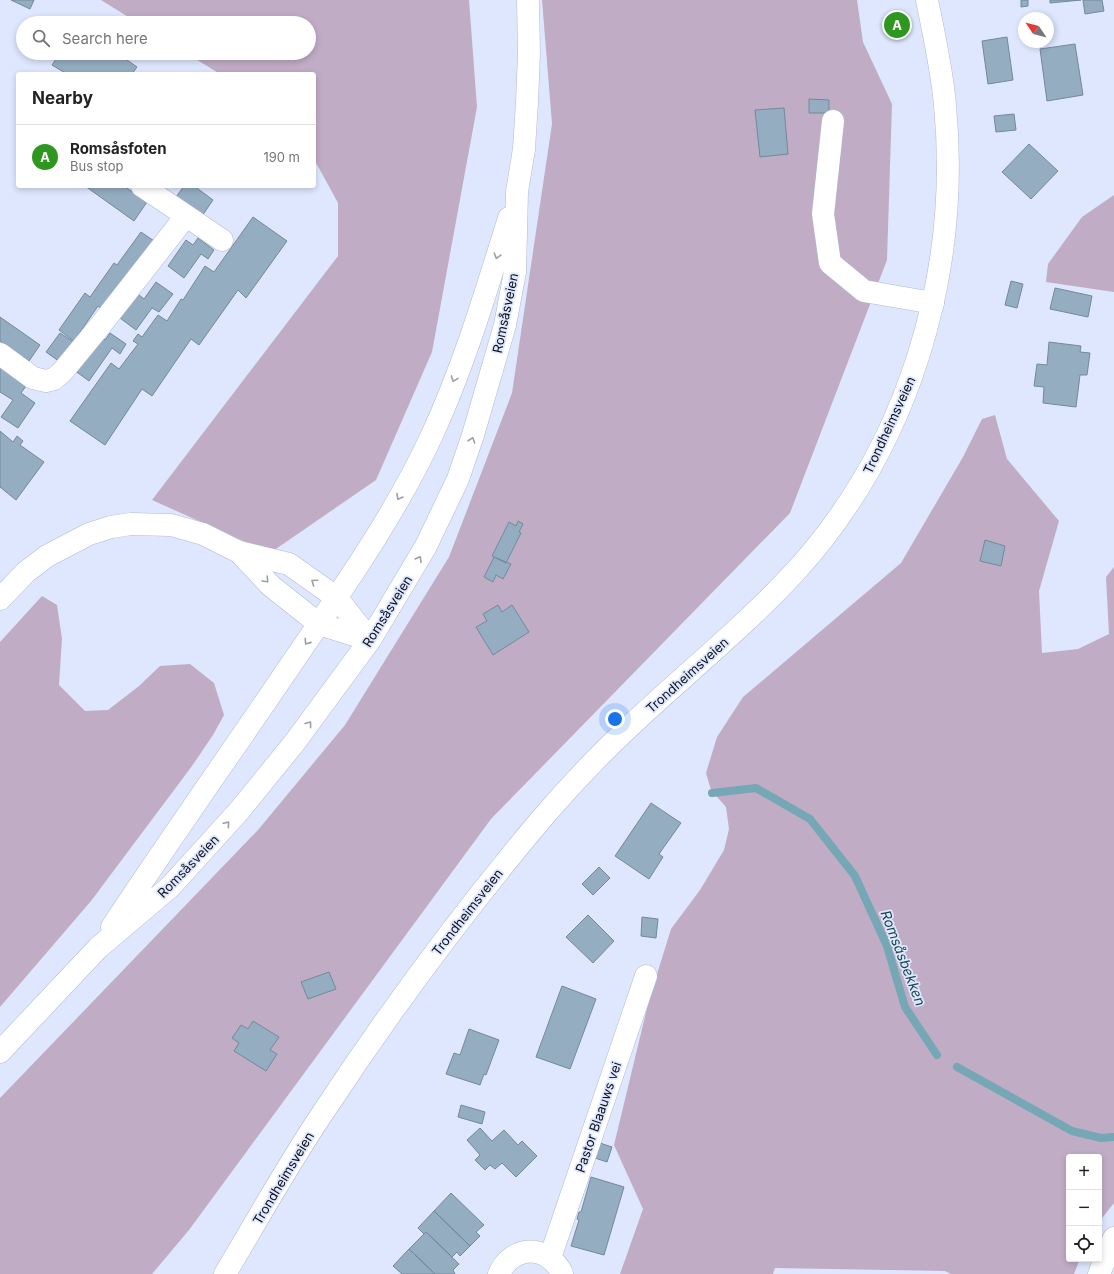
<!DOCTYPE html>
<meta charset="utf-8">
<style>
:root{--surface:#fff;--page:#f6f6f6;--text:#222;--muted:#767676;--line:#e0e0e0;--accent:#2e9720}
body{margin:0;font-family:Inter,sans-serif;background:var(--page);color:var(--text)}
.controls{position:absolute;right:12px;bottom:12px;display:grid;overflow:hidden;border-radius:4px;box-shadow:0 2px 6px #0003}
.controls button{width:36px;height:36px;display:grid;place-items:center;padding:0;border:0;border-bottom:1px solid var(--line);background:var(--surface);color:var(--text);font:20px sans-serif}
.compass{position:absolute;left:1018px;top:12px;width:36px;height:36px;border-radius:50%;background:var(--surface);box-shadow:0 2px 6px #0003;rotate:305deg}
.you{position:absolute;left:615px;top:719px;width:14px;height:14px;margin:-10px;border:3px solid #fff;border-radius:50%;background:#1a73e8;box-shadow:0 0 0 6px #1a73e833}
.badge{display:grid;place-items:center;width:26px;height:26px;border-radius:50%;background:var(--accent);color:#fff;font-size:13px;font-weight:700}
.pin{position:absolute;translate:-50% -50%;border:2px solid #fff;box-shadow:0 1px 4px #0006}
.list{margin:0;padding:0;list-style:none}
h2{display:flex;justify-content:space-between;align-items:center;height:52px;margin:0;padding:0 16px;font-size:17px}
h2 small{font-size:13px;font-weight:400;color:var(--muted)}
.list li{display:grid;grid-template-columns:26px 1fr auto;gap:12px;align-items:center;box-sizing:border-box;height:64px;padding:0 16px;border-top:1px solid var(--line)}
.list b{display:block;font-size:15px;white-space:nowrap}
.list p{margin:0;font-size:13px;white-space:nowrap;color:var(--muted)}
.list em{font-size:13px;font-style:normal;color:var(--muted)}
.icon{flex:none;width:22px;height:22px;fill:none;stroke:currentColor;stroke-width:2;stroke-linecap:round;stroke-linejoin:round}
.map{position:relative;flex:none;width:1114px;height:1274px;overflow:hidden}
.search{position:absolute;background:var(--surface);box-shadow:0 2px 6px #0003;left:16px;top:16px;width:300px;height:44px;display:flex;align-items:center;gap:10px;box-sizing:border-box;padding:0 14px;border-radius:22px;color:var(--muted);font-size:15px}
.panel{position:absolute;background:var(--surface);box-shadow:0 2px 6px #0003;left:16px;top:72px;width:300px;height:116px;border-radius:4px}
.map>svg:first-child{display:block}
.green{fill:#c1acc5}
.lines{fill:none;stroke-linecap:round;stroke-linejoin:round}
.stream{stroke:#75a7b5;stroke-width:8}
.building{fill:#95adc1;stroke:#72899d}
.minor-casing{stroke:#b0bad4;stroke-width:23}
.highway-casing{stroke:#b0bad4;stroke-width:23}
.minor{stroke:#fff;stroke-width:22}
.highway{stroke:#fff;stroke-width:22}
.oneway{stroke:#9e9fa3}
.labels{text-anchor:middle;stroke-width:3.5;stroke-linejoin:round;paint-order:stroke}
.street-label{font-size:13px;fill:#0d1019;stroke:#dee7fd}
.water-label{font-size:14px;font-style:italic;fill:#1c4854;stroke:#dee7fd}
</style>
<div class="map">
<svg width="1114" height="1274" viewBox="0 0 1114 1274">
<rect width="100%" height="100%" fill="#dee7fd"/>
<path class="green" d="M101,0H469L477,107L432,352L376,480L270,553L152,500L338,256V203L314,159V74H220L186,53H309V23H138Z
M542,0H857L863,42L892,104L887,260L790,513L491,819L189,1230L152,1274H0V1098L258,830L345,725L449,557L512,393L552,124Z
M1114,195V292L1046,282L1048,264L1082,217Z
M995,415L1007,459L1059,521L1039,591L1042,653L1078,649L1109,634L1106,577L1114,567V1203L1099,1222V1157H1069V1259H1080L1074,1274H951L945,1271L775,1268L773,1274H620L643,1209L614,1145L649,1000L671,929L700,890L724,850L729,829L726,807L711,790L706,773L717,737L743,697L901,563L963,457L982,419Z
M42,596L57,605L62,639L59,685L85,711L108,710L139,686L160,666L190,664L214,683L224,715L213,735L192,766L91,901L0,1007V642Z"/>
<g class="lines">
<path class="stream" d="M712,793L756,788L810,819L855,876L887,946L905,1007L937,1055
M957,1067L1072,1131L1101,1138L1114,1137"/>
</g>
<path class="building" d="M11,0H34L30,9Z
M1021,0H1028V6L1021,7Z
M1050,0H1081L1050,3Z
M1083,0H1102L1104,11L1085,14Z
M1007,37L1013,80L988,84L982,41Z
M1075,44L1083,95L1047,101L1040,49Z
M60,53H117L137,67L132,74H67L52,65Z
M809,99L829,100V113H809Z
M784,108L788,154L760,157L755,110Z
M1014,114L1016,130L996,132L994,116Z
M1029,144L1058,171L1031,199L1002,172Z
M85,186H124L147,202L134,221Z
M184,186H194L213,200L202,216L176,197Z
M253,217L287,241L246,298L238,290L199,345L191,339L152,396L142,389L105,445L70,421L111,363L119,369L138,344L133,341L138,334L142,337L158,315L167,321L181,299L183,300L205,266L214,272Z
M141,232L157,243L105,311L98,306L74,341L59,330L85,293L90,297L114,263L117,265Z
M198,238L214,250L208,259L201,254L184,278L168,266L186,240L193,245Z
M1011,281L1023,284L1017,308L1005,305Z
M156,282L173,294L159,312L152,308L136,330L120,318L138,294L144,299Z
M1055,288L1092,296L1088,317L1050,309Z
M0,317L40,345L29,361L0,341Z
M60,333L74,342L60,362L46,352Z
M110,333L126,344L120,354L112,348L89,381L74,370L98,335L105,340Z
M1049,342L1081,346L1080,352L1090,353L1087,375H1080L1076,407L1043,403L1044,387L1034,386L1037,364L1047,365Z
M0,367L26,386L21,393L35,403L18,428L1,417L13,400L0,392Z
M0,431L13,442L17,436L23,441L20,445L44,462L16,500L0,487Z
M518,521L523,524L519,532L521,533L506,563L492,556L509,522L516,526Z
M985,540L1005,546L1001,566L980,561Z
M494,557L511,564L503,579L496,575L493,582L484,577Z
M498,605L502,612L512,605L529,632L493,655L476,627L487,621L483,614Z
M651,803L681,823L659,854L663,857L649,879L615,856Z
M599,867L610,878L593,895L582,884Z
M588,915L614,941L593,963L566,937Z
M642,917L658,919L656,938L641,936Z
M329,972L336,989L308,999L301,982Z
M562,986L596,999L570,1069L536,1057Z
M253,1021L279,1037L270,1050L277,1054L266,1071L234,1051L239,1043L232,1038L241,1025L248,1029Z
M469,1029L499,1040L486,1075L484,1074L480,1085L446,1074L454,1053L460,1055Z
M461,1105L485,1112L482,1124L458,1117Z
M480,1128L492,1141L504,1130L518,1145L522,1141L537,1156L516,1177L502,1163L495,1169L490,1165L485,1170L475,1160L480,1155L467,1140Z
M600,1143L612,1147L607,1162L595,1158Z
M591,1177L624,1187L604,1255L571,1246L579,1220L577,1219L579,1212H581Z
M451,1193L484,1225L476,1232L480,1236L470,1246L434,1211Z
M434,1211L470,1246L460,1256L457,1252L452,1257L426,1232L424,1234L418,1228Z
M426,1232L459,1264L453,1270L455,1274H435L409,1249Z
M409,1249L435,1274H402L393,1266Z"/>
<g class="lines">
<defs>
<path id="minor" d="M833,121L823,214L830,263L864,291L933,303
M142,186L222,240
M0,354L33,378L46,381L54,379L63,371L100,326L186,216
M239,552L271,586L319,624L370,640
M0,599L26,572L47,556L89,534L111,527L131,524L171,525L203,534L239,552L289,564L337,598L370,640
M112,927C170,839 231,753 290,666C341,591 394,517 432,435C464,366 486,291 509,218
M0,1052L98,948L170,887L239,811L295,742L370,640L426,546L458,479L473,435L505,325L515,272L517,192L524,149L527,102L529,53L528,0
M550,1258L646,976
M499,1274C509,1251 535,1244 553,1261C557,1265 561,1269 562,1274
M1099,1274L1114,1238"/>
<path id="highway" d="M225,1274C256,1222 286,1168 320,1117C387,1015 460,916 538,823C566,790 596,758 628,728C683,676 743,628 795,572C909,447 961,273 945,105C942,70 934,35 927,0"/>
</defs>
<use href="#minor" class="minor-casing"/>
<use href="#highway" class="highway-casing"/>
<use href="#minor" class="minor"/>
<use href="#highway" class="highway"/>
</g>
<defs><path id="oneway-chevron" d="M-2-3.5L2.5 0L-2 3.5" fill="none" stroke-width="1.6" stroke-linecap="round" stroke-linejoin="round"/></defs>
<g class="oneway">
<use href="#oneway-chevron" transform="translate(497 256) rotate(107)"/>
<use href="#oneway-chevron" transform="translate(454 379) rotate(110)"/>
<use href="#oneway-chevron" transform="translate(472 440) rotate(-71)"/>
<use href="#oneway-chevron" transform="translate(399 497) rotate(120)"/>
<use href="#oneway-chevron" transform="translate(419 559) rotate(-60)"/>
<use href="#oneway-chevron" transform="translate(266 580) rotate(47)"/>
<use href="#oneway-chevron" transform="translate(314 582) rotate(-145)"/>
<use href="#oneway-chevron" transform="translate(307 642) rotate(125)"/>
<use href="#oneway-chevron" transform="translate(309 724) rotate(-53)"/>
<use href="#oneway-chevron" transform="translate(227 824) rotate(-49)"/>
</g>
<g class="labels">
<g class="street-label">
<text transform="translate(505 313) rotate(-78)" y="5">Romsåsveien</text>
<text transform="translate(889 425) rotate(-65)" y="5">Trondheimsveien</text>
<text transform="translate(387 611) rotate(-58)" y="5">Romsåsveien</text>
<text transform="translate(687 675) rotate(-42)" y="5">Trondheimsveien</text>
<text transform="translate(188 866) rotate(-46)" y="5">Romsåsveien</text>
<text transform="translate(467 912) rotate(-52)" y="5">Trondheimsveien</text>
<text transform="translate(598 1117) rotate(-71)" y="5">Pastor Blaauws vei</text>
<text transform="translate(283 1178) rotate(-59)" y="5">Trondheimsveien</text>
</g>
<g class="water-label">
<text transform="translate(903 958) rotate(69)" y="5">Romsåsbekken</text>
</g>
</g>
</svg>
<div class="controls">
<button>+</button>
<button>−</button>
<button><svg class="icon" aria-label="locate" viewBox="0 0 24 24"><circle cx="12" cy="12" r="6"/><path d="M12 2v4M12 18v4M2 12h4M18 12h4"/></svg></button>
</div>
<svg class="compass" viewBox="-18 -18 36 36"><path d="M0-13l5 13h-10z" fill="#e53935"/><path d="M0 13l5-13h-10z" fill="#767676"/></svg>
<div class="you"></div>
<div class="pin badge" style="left:897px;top:25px">A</div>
<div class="search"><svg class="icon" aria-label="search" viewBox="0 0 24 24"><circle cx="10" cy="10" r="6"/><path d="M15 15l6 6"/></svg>Search here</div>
<section class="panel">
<h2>Nearby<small></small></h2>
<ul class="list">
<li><span class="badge">A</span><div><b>Romsåsfoten</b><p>Bus stop</p></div><em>190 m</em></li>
</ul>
</section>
</div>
